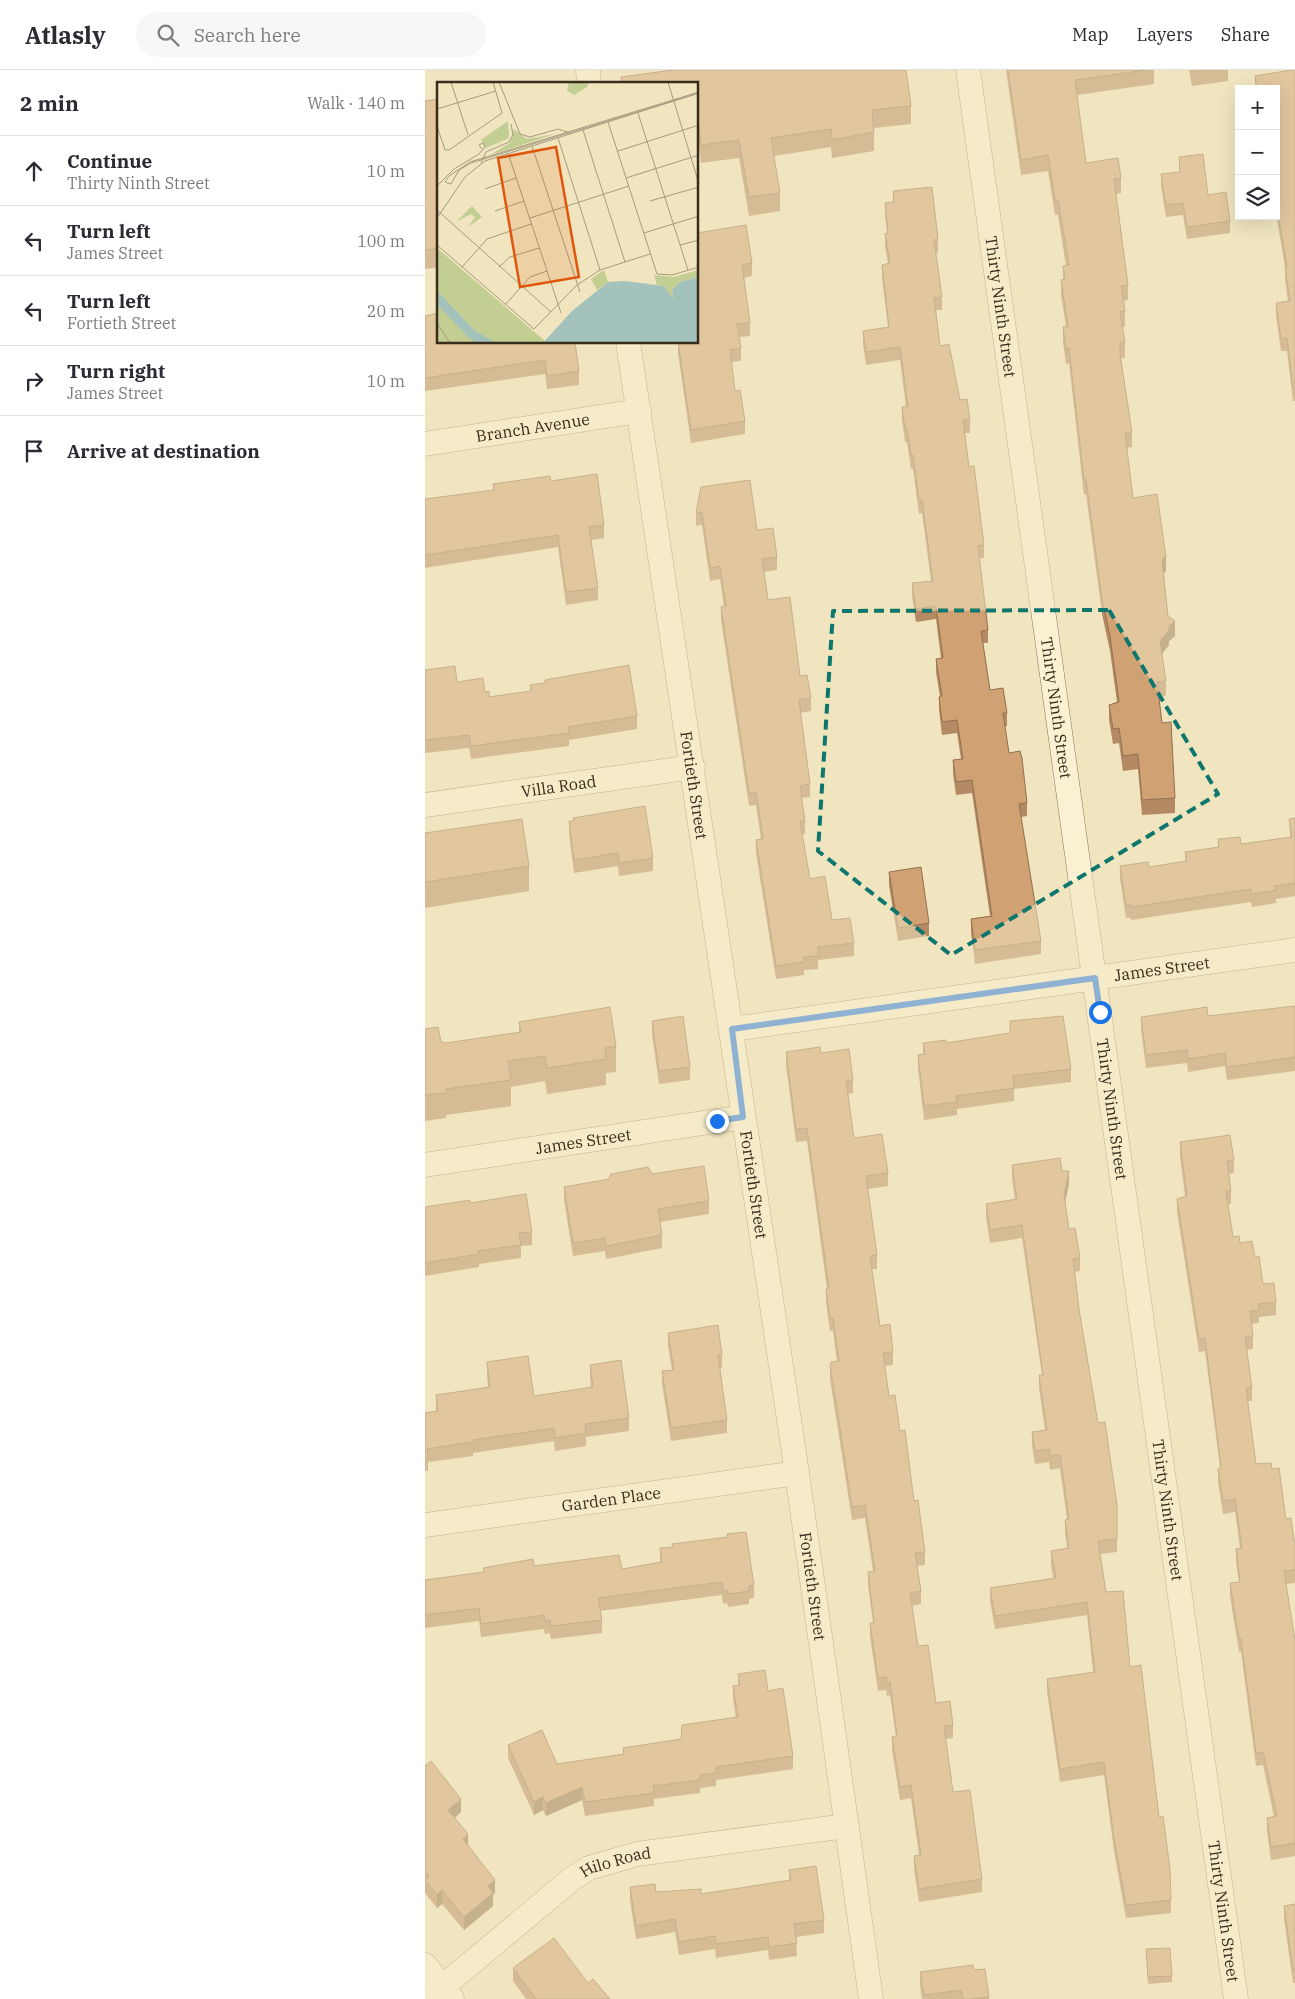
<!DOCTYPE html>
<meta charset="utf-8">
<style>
:root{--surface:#fff;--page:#f7f7f7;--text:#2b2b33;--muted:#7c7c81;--line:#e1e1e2}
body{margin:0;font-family:"IBM Plex Serif",serif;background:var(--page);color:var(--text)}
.controls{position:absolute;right:15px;top:15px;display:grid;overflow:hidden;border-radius:0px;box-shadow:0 5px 20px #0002}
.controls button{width:45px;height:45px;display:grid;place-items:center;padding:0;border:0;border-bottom:1px solid var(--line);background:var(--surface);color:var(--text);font:25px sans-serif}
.stop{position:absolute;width:15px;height:15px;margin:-11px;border:4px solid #1a73e8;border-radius:50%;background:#fff}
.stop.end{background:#1a73e8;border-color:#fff;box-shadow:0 1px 5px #0008}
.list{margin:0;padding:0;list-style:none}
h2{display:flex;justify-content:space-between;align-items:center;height:65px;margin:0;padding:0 20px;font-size:21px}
h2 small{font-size:16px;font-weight:400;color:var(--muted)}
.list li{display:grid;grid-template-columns:32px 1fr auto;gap:15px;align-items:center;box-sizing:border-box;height:70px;padding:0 20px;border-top:1px solid var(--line)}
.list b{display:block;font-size:19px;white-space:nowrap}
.list p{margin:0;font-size:16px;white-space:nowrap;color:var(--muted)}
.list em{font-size:16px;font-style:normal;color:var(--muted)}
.icon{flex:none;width:28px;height:28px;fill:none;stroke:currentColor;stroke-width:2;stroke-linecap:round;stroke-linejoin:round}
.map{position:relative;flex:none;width:870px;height:1929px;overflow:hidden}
header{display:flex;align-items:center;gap:30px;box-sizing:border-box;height:70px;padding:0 25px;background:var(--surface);border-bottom:1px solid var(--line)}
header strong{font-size:24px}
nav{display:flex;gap:28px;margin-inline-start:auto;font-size:18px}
.search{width:350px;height:45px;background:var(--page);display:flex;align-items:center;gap:12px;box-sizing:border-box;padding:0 18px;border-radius:28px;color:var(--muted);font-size:19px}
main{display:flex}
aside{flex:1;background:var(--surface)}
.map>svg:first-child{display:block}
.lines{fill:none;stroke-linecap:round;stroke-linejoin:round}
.street-casing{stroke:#8a7557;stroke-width:25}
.street{stroke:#faf1d3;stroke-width:24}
.wall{fill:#b38a63}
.shaded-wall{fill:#927150}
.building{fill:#d0a173;stroke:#927150}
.route{stroke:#1a73e8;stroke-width:6}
.marked{fill:none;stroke:#0f766e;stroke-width:4;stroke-dasharray:10 6;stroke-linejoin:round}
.labels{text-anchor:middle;stroke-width:5;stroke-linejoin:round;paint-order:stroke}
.street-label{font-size:16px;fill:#382c1c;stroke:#f7eecf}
.inset-road{fill:none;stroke:#a69b7e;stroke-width:1}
.view{fill:#df570d;fill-opacity:0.15;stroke:#df570d;stroke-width:2.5}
.inset-edge{fill:none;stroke:#382c1c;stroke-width:2.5}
</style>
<header>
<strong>Atlasly</strong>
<div class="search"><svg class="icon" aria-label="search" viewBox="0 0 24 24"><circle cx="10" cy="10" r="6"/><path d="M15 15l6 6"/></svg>Search here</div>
<nav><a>Map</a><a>Layers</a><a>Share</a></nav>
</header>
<main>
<aside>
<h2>2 min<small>Walk · 140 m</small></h2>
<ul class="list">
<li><svg class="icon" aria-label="ahead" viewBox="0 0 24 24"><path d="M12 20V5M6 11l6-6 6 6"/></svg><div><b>Continue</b><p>Thirty Ninth Street</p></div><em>10 m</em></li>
<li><svg class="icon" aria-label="left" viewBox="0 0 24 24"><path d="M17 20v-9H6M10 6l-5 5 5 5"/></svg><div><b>Turn left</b><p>James Street</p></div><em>100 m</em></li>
<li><svg class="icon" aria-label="left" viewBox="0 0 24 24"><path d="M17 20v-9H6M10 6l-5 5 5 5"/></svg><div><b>Turn left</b><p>Fortieth Street</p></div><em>20 m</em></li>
<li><svg class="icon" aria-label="right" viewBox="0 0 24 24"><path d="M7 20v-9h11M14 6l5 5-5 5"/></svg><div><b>Turn right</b><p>James Street</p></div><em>10 m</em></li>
<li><svg class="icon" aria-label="arrive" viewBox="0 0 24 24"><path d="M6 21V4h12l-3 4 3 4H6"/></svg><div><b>Arrive at destination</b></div></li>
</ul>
</aside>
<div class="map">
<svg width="870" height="1929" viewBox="0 0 870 1929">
<rect width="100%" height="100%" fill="#f0e5bf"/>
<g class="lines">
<defs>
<g id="street">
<path d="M163,0L164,14"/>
<path id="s1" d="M543,0L811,1929"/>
<path id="s2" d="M203,272L372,1403L446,1929"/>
<path id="s3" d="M0,374L214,341"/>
<path id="s4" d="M0,735L268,697"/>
<path id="s5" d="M307,959L870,880"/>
<path id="s6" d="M0,1095L318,1047"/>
<path id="s7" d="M0,1455L372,1403"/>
<path d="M0,1895L27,1929"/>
<path id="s8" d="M3,1929L148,1808L164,1798L212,1784L421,1756"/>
</g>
</defs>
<use href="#street" class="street-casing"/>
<use href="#street" class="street"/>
</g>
<path class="wall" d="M248,0H481L486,36V54L449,58V81L407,88L406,77L349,86L355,123V141L324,146L314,88L276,93L274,75H272V14H196V7Z
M581,0H729V14L652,25L661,93L696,108V123L691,124L703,215V230L699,231L700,241V257H697L700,272V288H696L707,362V377L701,378L708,428L741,502L739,503L743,546L750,566L744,571V575L737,584L741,611V626L734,627L737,653L750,728V743L717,745L713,699L698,701L694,673L688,674L684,650V635L692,632L685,581L677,544L661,424L659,425L644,293L641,294L638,272V257L641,256L636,225V210H638V196H641L633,145H630L623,101L596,105Z
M764,0H803V11L767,16Z
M870,0V331H868L862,281H856L851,246V233L863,232L860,209V197L851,144V19H830V6Z
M14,29V197L0,199V31Z
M754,87L783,125L805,151V163L762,169L758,145L741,147L736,116V104L754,102Z
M468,121L513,169V183H511L517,227V240H511L515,276L535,330L545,350V363H540L544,397L559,475V488H554L563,560V573H558L565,620L582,643V656H580L584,683L602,733V746L596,747L616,871V884L550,894L546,862V849L565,846L547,723L531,725L528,703V690L536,689L532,663L517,665L514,640V627H515L511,602V589L516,588L511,549L491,552L487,527V513L506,511L497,443L494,444L488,399H486L482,372H480L477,350V337H481L475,290L441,295L438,274V261L463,257L457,208V195L463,193L460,177V164L462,163L460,146V133L468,132Z
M272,163L327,193V206L319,208L325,253V266L314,267L316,278V291L306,292L310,321L320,351V364L266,373L253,283V272H272Z
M0,246L14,272H150L154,301V315L122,319L120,304L0,321Z
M126,411L179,455V468L166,470L173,518V530L141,535L133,477L0,498V429L68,420V414Z
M276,417L332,460L352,487V500L339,502L343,530L375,606L386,628V641L375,643L385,714V727L377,728L380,751V764H377L385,809L407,850L429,873V886L393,890V899L379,900V905L351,909L331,783V770L336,769L331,735L324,736L296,550V537H299L295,509L285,511L277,455L271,456V443Z
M0,600L60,622L64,627L105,621V615L212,646V659L144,670V676L46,689L44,678L0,683Z
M148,748L228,788V801L194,806L193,796L149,803L144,764V751H148Z
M870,748V826L851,829V833L827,837L826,832L706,850V848H701L695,809V796L724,797L760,791V782L793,777V769L816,774L865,767L864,749Z
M0,763L104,796V821L0,838Z
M464,802L504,853V866L473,871L464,815Z
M870,936V1001L802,1010L800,996L763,1002L762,993L721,998L716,960V947L783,946Z
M227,951L265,997V1010L234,1014L227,964Z
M94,952L191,976V1002L181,1003V1015L143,1021L122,1024L120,1011L86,1017V1036L21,1045V1048L0,1051V959L16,972L21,973L94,963Z
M498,973H521L646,999V1012L589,1019V1031L532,1039V1045L499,1050L493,998V985L498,984Z
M361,982L396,983L428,1010V1023L423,1024L429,1068L463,1103V1116L443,1119L452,1185V1199H447L455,1256L468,1282V1295L460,1296L464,1326L475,1361L489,1431L500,1482V1495L492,1496L496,1521V1534L487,1536L493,1576L511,1633L528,1655V1668L520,1669L528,1722L557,1809V1822L494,1832L489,1799V1786L494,1785L486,1728L475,1730L467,1680V1667H471L465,1625L462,1626L461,1620L453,1621L445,1566V1553H448L443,1515V1502L448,1501L440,1448L427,1450L405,1309V1296L412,1291L408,1261H405L401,1232V1219H402L382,1071L371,1072L361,995Z
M755,1072L809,1090V1103L804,1104L806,1121V1134H803L808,1167L830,1187L838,1214L851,1232V1245L834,1247V1253L826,1254L828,1266V1279L822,1280L827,1318V1331H822L831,1394L847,1399L861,1449L869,1470H870V1513L861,1514L870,1570V1786L846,1790L842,1761V1748L849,1747L838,1695L831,1696L816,1582H814L805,1526V1513L814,1512L811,1492V1479L815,1478L810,1442L798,1444L793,1412V1399L795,1397L780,1281L774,1282L752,1142V1129L760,1126L755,1086Z
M587,1095L637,1101L644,1114L640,1132L644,1159L655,1188V1201L650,1202L654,1239L673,1353L692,1435V1482L675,1484L681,1522L705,1597L734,1747L746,1830V1843L701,1848L689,1781L679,1705L635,1712L622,1622V1609L668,1602L662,1545L570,1559L565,1531V1518L628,1508L626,1494V1481L642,1478L640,1463V1450L642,1449L635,1398L625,1400L624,1392L610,1394L607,1375V1362L620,1360L614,1318V1305H617L597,1168L565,1173L561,1147V1134L590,1130L587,1108Z
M227,1104L284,1131V1144L235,1152L237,1165V1178L181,1189L180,1181L148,1186L139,1130V1117Z
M45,1133L107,1162V1175L96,1176V1188L54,1194V1197L0,1206V1137Z
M243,1263L297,1285V1298H295L302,1350V1363L246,1371L237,1314V1301L247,1300L243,1276Z
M62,1292L109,1326L166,1317L165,1308V1295L204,1348V1361L161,1367V1376L130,1381L129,1371L48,1383V1386L3,1392V1401H0V1343L11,1342V1325L63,1317L62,1305Z
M235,1478L329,1515V1528L324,1529V1534L303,1537L302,1533L298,1534L297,1525L175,1541L177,1550V1563L126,1569L125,1563L120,1564L119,1559L56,1567L54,1551L0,1558V1510L58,1502V1498L109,1496L197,1499L235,1492Z
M313,1604L343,1621L368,1686V1699L291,1710V1716L275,1718V1723L229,1729V1736L160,1746L157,1730L121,1746L118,1740L109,1745L83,1688V1675L132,1694L198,1684V1678L256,1669L311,1648L308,1629V1616L313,1615Z
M0,1696L36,1742L30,1748L43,1776L70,1823L68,1825V1836L39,1860L17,1834L12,1838L0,1823Z
M364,1800L399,1850V1863L371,1867L372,1886L344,1890L343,1880L291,1888L290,1879L254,1885L250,1862L211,1869L205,1830V1817L231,1822L276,1824L364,1811Z
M870,1834V1913H868L859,1849V1836Z
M721,1879L747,1906V1912L723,1914Z
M88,1898L163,1913L185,1929H101L88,1911Z
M549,1900L564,1927V1929H497L495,1915V1902Z"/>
<path class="shaded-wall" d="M741,487V502L738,503L737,493L738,488Z
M750,551V566L744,571V575L735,586V571L744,556Z
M644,1101V1114L639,1138V1125Z
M157,1717V1730L121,1746V1733Z
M118,1727V1740L109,1745V1732Z
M36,1729V1742L23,1753V1740Z
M43,1764V1777L38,1769Z
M70,1810V1823L68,1825V1836L39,1860V1847L63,1816Z
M17,1820V1834L12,1838V1825Z"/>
<path class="building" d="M248,0H481L486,36L447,40L449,62L407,70L406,59L346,68L355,123L324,127L314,70L276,75L274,57H272V14H197L196,7Z
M583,0H721L650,10L661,93L693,88L696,108L689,109L703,215L696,216L700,241L695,242L700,272L695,273V285L707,362L700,363L708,428L732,424L741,487L738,488L737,493L743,546L750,551L744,556V560L735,571L741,611L732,612L737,653L746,652L750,728L717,730L713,684L698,686L694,658L688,659L684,635L694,632L685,566L677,529L661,409L659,410L644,278L641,279L638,257L643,256L636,210L640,209L638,196L644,195L633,130H630L623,85L596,90Z
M867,0H870V318L868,319L862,268L856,269L851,233L865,231L860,197L862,196L851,132V19H832L830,6Z
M14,29V178L0,180V31Z
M778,84L783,125L801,122L805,151L762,157L758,133L741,135L736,104L755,102L754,87Z
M507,117L513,169L509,170L517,227L509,228L515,276L524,274L535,330L542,329L545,350H538L544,397L549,396L559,475L553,476L563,560L556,561L565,620L578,618L582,643H578L584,683L595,681L597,688L602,733L594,734L616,871L550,880L546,849L567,846L547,710L531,712L528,690L538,689L532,650L517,652L514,627L517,626L511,589L518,588L511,536L491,539L487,513L508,511L497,430H494L488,385L486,386L482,359H480L477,337L483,336L475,277L441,282L438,261L464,257L457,195L465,193L460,164L463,163L460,133L469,132L468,121Z
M321,155L327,193L317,195L325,253L312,254L316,278L305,280L310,321L315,320L320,351L266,360L253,272H272V163Z
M14,243V272H150L154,301L122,306L120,290L0,308V246Z
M172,404L179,455L164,457L173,518L141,522L133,465L0,485V429L69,420L68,414L125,406L126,411Z
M325,410L332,460L348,458L352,487L337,489L343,530L365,527L375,606L382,605L386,628L374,630L385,714L375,716L380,751H375L385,809L400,806L407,850L425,848L429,873L393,877V886L379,887V892L351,896L331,770L338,769L331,722L324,723L296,537L301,536L295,496L285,498L277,442L271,443L276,417Z
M204,595L212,646L143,657L144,663L46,676L44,665L0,670V600L30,596L32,612L58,608L60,622L64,621V627L106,621L105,615L120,613V610Z
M220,736L228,788L194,793L193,783L149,790L144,751H149L148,748Z
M870,748V813L850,816L851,820L827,824L826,819L706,837V835H701L695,796L723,792L724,797L762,791L760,782L794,777L793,769L815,767L816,774L867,767L864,749Z
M97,749L104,796L0,812V763Z
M496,797L504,853L473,858L464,802Z
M870,936V987L802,997L800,983L763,989L762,980L721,985L716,947L782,937L783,946Z
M185,937L191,976L180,978L181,989L122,998L120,986L83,991L86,1010L21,1019V1023L0,1025V959L13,957L16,972L21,973L96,962L94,952Z
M258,946L265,997L234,1001L227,951Z
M638,946L646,999L588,1006L589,1018L531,1026L532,1032L499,1036L493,985L500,984L498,973L521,970V973L585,963V951Z
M395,977L396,983L424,979L428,1010L421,1011L429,1068L457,1064L463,1103L441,1106L452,1185L445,1186L455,1256L465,1254L468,1282L458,1283L464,1326L470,1325L475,1361L480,1360L489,1431L493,1430L500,1482L490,1483L496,1521L485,1523L493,1576L503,1575L511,1633L525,1631L528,1655L519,1656L528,1722L545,1720L557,1809L494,1819L489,1786L496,1785L486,1715L475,1717L467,1667L472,1666L465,1612L462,1613L461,1607L453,1608L445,1553H449L443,1502L450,1501L440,1435L427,1437L413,1345L405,1296L406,1292L414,1291L408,1248H405L401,1219L404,1218L382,1058L371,1059L361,982Z
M805,1065L809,1090L802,1091L806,1121H801L808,1167L814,1166L815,1173L827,1171L830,1187L834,1186L838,1214L849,1213L851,1232L833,1234L834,1240L825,1241L828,1266L820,1267L827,1318H821L831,1394L846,1393L847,1399L854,1398L861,1449L866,1448L869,1470H870V1500L859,1501L870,1570V1773L846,1777L842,1748L852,1746L838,1682L831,1683L816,1569H814L805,1513L815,1512L811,1479L817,1478L810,1429L798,1431L793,1399L796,1396L780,1268L774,1269L752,1129L762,1126L755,1072Z
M635,1088L637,1101H644L639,1125L644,1159L650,1158L655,1188L648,1189L654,1239L673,1353L680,1352L692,1435V1469L673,1471L681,1522L698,1521L705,1597L716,1595L734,1747L738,1746L745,1799L746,1830L701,1835L689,1768L679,1692L635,1699L622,1609L670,1602L662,1532L570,1546L565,1518L631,1508L626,1481L644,1478L640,1450L644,1449L635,1385L625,1386L624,1379L610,1381L607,1362L622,1360L614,1305H618L597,1155L565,1160L561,1134L592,1129L587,1095Z
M279,1096L284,1131L233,1139L237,1165L181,1176L180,1168L148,1173L139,1117L184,1109L186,1104L223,1097L227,1104Z
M101,1124L107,1162L94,1163L96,1175L53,1181L54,1184L0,1193V1137L45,1130V1133Z
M293,1255L297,1285H293L302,1350L246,1358L237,1301L249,1300L243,1263Z
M103,1286L109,1326L168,1317L165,1295L196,1290L204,1348L160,1354L161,1363L130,1368L129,1358L48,1370V1372L2,1379L3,1387L0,1388V1343L13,1341L11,1325L65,1317L62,1292Z
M321,1462L329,1515L324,1516V1521L303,1524L302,1520L298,1521L297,1512L173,1528L177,1550L126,1556L125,1550L120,1551L119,1545L56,1554L54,1538L0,1545V1510L59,1502L58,1498L108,1489L109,1496L194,1485L197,1499L237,1492L235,1478L248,1477L247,1474L303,1467L302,1464Z
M340,1600L343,1621L358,1618L368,1686L291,1697V1703L275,1705V1710L228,1716L229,1723L160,1732L157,1717L121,1733L118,1727L109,1732L83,1675L117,1660L132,1694L199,1684L198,1678L256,1669L257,1655L313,1647L308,1616L315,1615L313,1604Z
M6,1691L36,1729L23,1740L43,1764L38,1769L70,1810L63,1816L68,1823L39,1847L17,1820L12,1825L0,1810L4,1806L0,1801V1696Z
M391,1796L399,1850L369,1854L372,1873L344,1877L343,1867L291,1874L290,1866L254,1872L250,1849L211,1856L205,1817L230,1814L231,1822L276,1819V1824L366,1810L364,1800Z
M870,1834V1899L868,1900L859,1836Z
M129,1868L163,1913L168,1909L185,1929H111L88,1898Z
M745,1878L747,1906L723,1907L721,1879Z
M548,1895L549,1900L560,1899L564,1927L547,1929H538L536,1920L499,1925L495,1902Z"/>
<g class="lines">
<path class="route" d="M292,1051L318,1047L307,959L670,908L675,942"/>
</g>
<path d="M0 0H870V1929H0ZM684,540L793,724L526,885L393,781L408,541Z" fill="#f0e5bf" fill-opacity=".55" fill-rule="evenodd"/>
<path class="marked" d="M684,540L793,724L526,885L393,781L408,541Z"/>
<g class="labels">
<g class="street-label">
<text dy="6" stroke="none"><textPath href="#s1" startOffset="239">Thirty Ninth Street</textPath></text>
<text dy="6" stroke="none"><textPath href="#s3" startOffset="109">Branch Avenue</textPath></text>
<text dy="6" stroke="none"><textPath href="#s1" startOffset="644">Thirty Ninth Street</textPath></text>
<text dy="6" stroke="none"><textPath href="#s4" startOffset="135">Villa Road</textPath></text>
<text dy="6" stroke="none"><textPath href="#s2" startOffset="448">Fortieth Street</textPath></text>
<text dy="6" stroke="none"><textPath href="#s5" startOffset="434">James Street</textPath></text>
<text dy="6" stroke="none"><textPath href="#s1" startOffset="1049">Thirty Ninth Street</textPath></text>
<text dy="6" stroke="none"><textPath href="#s6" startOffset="160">James Street</textPath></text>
<text dy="6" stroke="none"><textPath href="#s2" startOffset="852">Fortieth Street</textPath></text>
<text dy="6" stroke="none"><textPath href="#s7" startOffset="188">Garden Place</textPath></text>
<text dy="6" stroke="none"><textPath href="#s1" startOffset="1454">Thirty Ninth Street</textPath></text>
<text dy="6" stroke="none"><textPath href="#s2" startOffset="1258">Fortieth Street</textPath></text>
<text dy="6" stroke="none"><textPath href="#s8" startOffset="235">Hilo Road</textPath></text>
<text dy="6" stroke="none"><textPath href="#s1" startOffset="1859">Thirty Ninth Street</textPath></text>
</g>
</g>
<g transform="translate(12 12)">
<rect width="261" height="261" fill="#f0e5bf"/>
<path d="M132,0H152L150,5L137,13L130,9ZM71,39L72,56L49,66L44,58ZM77,47L90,57L118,52L53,73L73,61ZM35,124L45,135L31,145L38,135L34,132L19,140ZM0,166L108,259L106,261H0ZM167,188L171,200L160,208L154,197ZM261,188V195L243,200L235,208L236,218L227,204L220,203L217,193L237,195Z" fill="#c3ce93"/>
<path d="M261,195V261H106L135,229L171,200L188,199L227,204L236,217L235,208L243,200ZM0,209L37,248L59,261H39L30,254L0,222Z" fill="#a3c2bb"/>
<path class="inset-road" d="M14,0L31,53M62,0L83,52L93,55L121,47L133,51M231,0L262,102M262,10L33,80L12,94L8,100L14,102L22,88L34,81L262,11M0,27L59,9M201,31L251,188M171,40L220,192L235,193L262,185M0,44L8,68H12L65,31L56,0M146,48L188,180M121,56L163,188M95,64L143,210M181,69L262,43M71,71L124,231M44,81L49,70L72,60L76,53L74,42M189,96L262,73M0,104L17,87L42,72L48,65L46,61L42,63L45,67M48,107L79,96M213,119L262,105M0,128L114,230M58,129L87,119M0,136L28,95L48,79L262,11M93,136L192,104M207,151L262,134M0,163L97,247L140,203L163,188L213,172M243,163L262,158M25,185L50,157L94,142M62,185L73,175L102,166M68,223L93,195L110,189M0,241L13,261"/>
<path class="view" d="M119,65L142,195L83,205L61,76Z"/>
<rect width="261" height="261" class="inset-edge"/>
</g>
</svg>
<div class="controls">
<button>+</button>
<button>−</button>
<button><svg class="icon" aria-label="layers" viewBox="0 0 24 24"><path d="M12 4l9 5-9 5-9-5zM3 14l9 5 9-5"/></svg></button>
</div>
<div class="stop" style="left:675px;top:942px"></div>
<div class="stop end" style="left:292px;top:1051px"></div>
</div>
</main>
